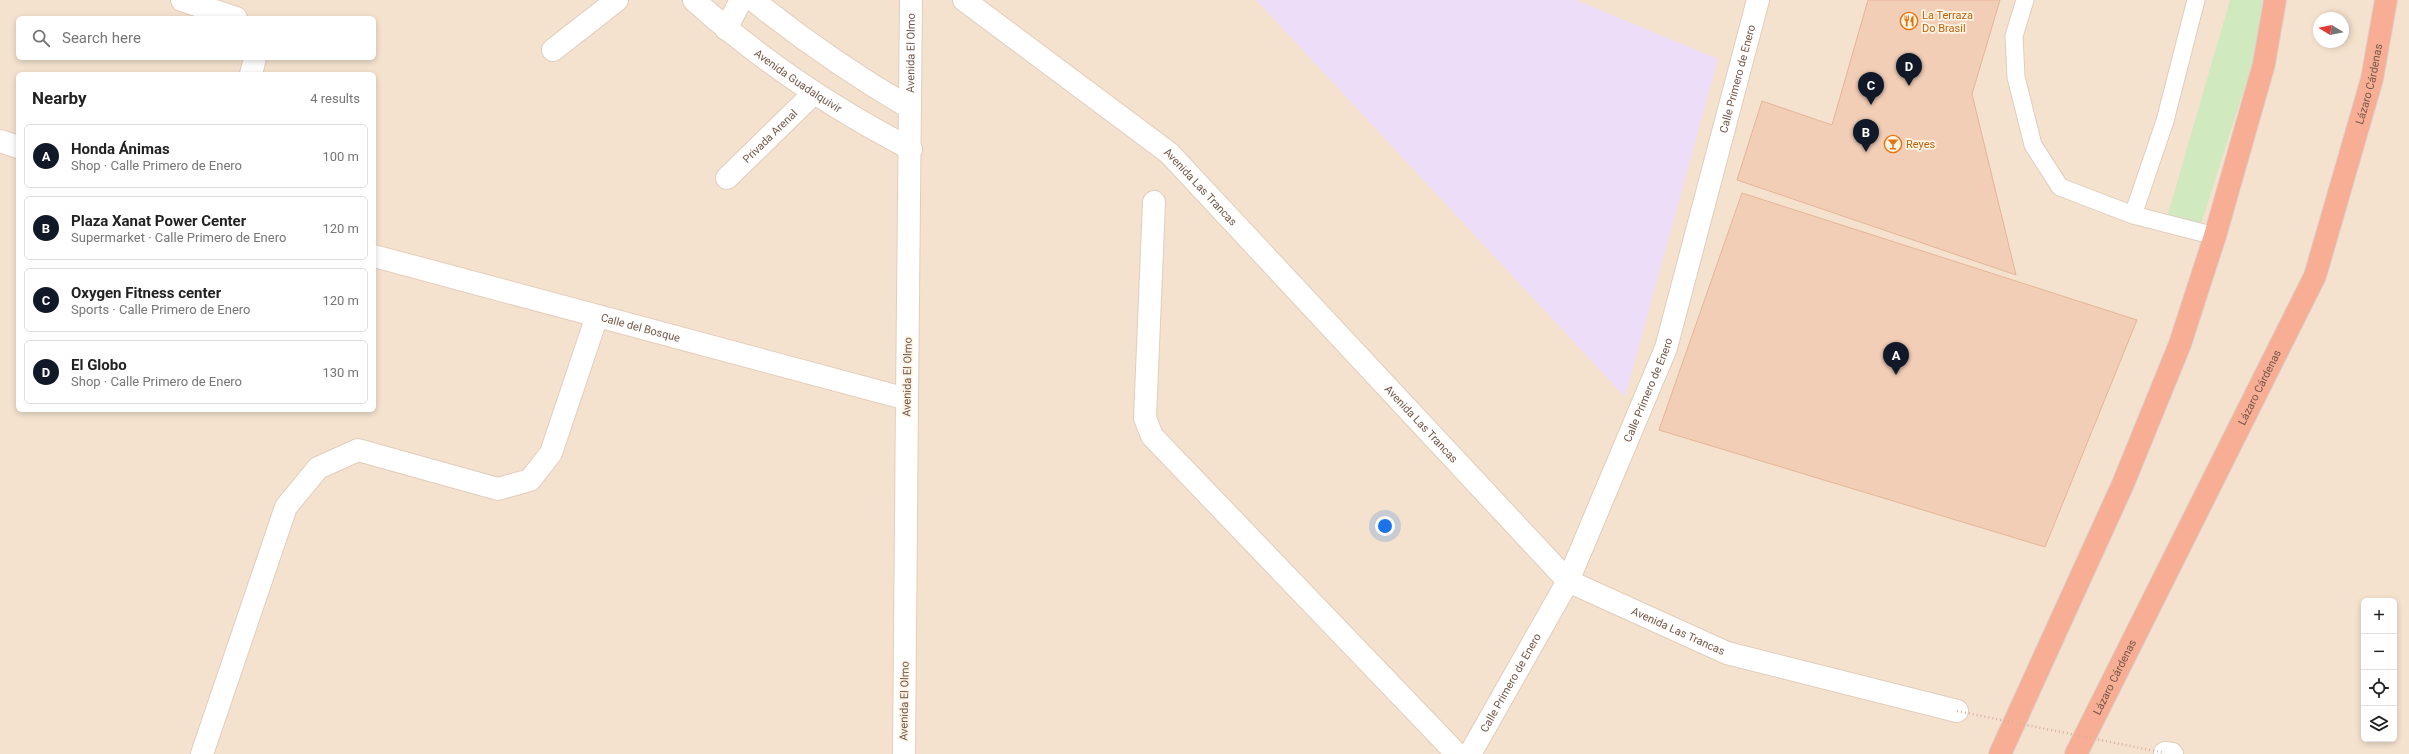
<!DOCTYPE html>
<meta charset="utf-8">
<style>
:root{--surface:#fff;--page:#f6f6f6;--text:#222;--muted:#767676;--line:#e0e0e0;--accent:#111827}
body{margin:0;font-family:Roboto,sans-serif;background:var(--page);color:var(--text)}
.controls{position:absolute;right:12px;bottom:12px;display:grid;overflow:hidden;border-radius:6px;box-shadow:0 2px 6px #0003}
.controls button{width:36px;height:36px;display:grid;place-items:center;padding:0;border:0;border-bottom:1px solid var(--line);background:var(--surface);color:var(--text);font:20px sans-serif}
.compass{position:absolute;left:2313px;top:12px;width:36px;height:36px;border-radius:50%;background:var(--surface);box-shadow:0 2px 6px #0003;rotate:280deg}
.you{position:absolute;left:1385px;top:526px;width:14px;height:14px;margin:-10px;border:3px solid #fff;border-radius:50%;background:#1a73e8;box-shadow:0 0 0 6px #1a73e833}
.badge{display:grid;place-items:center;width:26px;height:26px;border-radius:50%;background:var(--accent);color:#fff;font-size:13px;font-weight:700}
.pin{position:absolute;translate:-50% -33px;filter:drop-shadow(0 1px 2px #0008)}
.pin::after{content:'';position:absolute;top:21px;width:14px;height:12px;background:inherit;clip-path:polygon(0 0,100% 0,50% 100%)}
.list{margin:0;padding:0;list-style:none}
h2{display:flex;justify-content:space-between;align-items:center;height:52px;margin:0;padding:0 16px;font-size:17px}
h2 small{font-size:13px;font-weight:400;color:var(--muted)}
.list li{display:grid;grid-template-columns:26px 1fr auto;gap:12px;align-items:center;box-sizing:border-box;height:64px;margin:0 8px 8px;padding:0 8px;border:1px solid var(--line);border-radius:6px}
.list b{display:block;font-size:15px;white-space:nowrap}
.list p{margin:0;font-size:13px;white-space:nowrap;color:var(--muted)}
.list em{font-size:13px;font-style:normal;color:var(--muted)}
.icon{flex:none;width:22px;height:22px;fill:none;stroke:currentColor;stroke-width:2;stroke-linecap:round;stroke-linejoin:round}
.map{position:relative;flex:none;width:2409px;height:754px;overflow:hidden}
.search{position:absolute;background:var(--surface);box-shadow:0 2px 6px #0003;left:16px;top:16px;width:360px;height:44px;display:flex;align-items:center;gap:10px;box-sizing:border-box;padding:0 14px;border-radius:6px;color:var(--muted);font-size:15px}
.panel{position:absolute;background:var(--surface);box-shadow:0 2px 6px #0003;left:16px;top:72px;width:360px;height:340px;border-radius:6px}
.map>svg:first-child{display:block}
.residential{fill:#f4e2ce;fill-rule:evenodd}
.education{fill:#eeddf8}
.green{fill:#d0e9bf}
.building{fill:#f2ceb7;stroke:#e5b497}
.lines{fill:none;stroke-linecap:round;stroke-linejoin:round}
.lane-casing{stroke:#e0cdbc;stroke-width:19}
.street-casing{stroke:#e0cdbc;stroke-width:24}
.secondary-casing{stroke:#e5ceba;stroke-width:24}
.highway-casing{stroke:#dbd3cf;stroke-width:24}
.lane{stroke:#fff;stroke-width:17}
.street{stroke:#fff;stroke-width:22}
.secondary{stroke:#fff;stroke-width:22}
.highway{stroke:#f8ae95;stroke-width:22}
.path-bridge{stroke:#d6b19b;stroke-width:2.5;stroke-dasharray:1 3;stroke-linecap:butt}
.labels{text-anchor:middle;stroke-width:3.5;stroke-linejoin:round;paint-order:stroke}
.food-label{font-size:11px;fill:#c56008;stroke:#fff5e6;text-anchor:start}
.street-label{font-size:11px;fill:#735647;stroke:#fff5e6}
</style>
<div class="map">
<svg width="2409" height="754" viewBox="0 0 2409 754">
<rect width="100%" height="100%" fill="#fcf1e0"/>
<path class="residential" d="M0,0H2409V754H0ZM18,18H374V58H18ZM2319,18H2343V42H2319ZM18,74H374V410H18ZM2364,601H2394V739H2364Z"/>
<path class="education" d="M1256,0H1576L1718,59L1625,397Z"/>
<path class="green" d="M2230,0H2263L2254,58L2201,224L2168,214Z"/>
<path class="building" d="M1868,0H2000L1972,94L2016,275L1737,180L1762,101L1832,125Z
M1742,193L2137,320L2045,547L1659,430Z"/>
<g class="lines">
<defs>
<path id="lane" d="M2025,0L2014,36L2016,77L2033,145L2060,187L2133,215L2165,121L2196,0
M2133,215L2215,236"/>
<g id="street">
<path d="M182,0L236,18"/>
<path id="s1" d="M694,0C760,60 832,108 911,149"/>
<path d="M753,0C803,40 855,76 910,108"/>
<path id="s2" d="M964,0L1169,153L1568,581L1727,653L1957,711"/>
<path d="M726,29L741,0"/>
<path d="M553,50L617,0"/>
<path d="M251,74L255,58"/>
<path id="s3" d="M727,178L813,94"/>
<path d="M1154,202L1145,418L1152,436L1457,754"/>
<path id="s4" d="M907,399L911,0"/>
<path d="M2165,753L2172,754"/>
<path d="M202,754L286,507L318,468L358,450L498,489L530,480L551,453L597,316"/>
<path id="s5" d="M1470,754L1568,581L1666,348L1758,0"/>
</g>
<g id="secondary">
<path d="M0,141L18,147"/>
<path id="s6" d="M374,256L907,399L904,754"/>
</g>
<g id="highway">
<path d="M2000,754L2123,484L2180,344L2215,236L2264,64L2275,0"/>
<path id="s7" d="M2076,754L2315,276L2372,79L2386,0"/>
</g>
</defs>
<use href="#lane" class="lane-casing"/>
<use href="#street" class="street-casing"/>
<use href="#secondary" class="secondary-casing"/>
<use href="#highway" class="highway-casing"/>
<use href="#lane" class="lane"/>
<use href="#street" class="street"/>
<use href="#secondary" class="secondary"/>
<use href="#highway" class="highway"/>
<path class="path-bridge" d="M1957,711L2165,753"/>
</g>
<defs>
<symbol id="restaurant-ring" viewBox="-11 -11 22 22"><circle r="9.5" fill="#fff5e6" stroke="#e8710a" stroke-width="1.5"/><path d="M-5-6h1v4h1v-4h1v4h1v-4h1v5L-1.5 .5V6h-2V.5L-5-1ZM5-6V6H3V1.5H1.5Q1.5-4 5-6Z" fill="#e8710a"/></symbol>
<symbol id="bar-ring" viewBox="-11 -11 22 22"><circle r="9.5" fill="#fff5e6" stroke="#e8710a" stroke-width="1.5"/><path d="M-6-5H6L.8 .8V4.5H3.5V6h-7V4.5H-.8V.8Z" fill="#e8710a"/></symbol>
</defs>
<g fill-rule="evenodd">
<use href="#restaurant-ring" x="1899" y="11" width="20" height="20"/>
<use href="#bar-ring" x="1883" y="134" width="20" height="20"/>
</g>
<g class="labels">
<g class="food-label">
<text x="1922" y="19">La Terraza<tspan x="1922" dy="13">Do Brasil</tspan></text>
<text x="1906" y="148">Reyes</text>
</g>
<g class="street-label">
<text dy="4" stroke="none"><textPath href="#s4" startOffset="346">Avenida El Olmo</textPath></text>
<text dy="4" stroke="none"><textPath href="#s5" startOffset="730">Calle Primero de Enero</textPath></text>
<text dy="4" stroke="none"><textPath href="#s1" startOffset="132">Avenida Guadalquivir</textPath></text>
<text dy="4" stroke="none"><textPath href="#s7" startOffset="734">Lázaro Cárdenas</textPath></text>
<text dy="4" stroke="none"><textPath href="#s3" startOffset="60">Privada Arenal</textPath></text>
<text dy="4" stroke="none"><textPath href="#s2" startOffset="302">Avenida Las Trancas</textPath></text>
<text dy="4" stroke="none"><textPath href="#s6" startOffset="276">Calle del Bosque</textPath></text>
<text transform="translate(907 377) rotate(-89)" y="4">Avenida El Olmo</text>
<text dy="4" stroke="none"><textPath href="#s7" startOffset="410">Lázaro Cárdenas</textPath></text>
<text dy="4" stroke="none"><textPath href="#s5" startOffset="406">Calle Primero de Enero</textPath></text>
<text dy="4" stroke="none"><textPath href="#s2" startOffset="626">Avenida Las Trancas</textPath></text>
<text dy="4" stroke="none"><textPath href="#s2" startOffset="962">Avenida Las Trancas</textPath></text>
<text dy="4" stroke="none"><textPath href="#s7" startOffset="86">Lázaro Cárdenas</textPath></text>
<text dy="4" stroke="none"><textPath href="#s5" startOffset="82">Calle Primero de Enero</textPath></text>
<text transform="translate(904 701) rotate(-89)" y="4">Avenida El Olmo</text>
</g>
</g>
</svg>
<div class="controls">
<button>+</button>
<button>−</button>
<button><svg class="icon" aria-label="locate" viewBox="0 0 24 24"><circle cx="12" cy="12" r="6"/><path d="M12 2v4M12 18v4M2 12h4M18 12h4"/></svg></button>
<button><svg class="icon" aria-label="layers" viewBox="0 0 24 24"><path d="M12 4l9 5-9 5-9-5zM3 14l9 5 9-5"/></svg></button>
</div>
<svg class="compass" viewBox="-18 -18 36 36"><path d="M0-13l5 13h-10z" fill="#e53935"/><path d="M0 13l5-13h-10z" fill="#767676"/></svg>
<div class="you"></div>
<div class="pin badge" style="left:1896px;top:375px">A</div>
<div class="pin badge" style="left:1866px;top:152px">B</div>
<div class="pin badge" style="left:1871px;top:105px">C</div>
<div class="pin badge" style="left:1909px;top:86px">D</div>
<div class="search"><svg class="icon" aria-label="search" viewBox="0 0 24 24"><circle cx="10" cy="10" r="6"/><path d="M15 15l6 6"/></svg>Search here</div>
<section class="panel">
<h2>Nearby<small>4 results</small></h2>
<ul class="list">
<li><span class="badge">A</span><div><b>Honda Ánimas</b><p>Shop · Calle Primero de Enero</p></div><em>100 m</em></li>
<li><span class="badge">B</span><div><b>Plaza Xanat Power Center</b><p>Supermarket · Calle Primero de Enero</p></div><em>120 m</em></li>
<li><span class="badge">C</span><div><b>Oxygen Fitness center</b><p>Sports · Calle Primero de Enero</p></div><em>120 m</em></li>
<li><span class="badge">D</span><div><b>El Globo</b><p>Shop · Calle Primero de Enero</p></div><em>130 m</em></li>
</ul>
</section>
</div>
